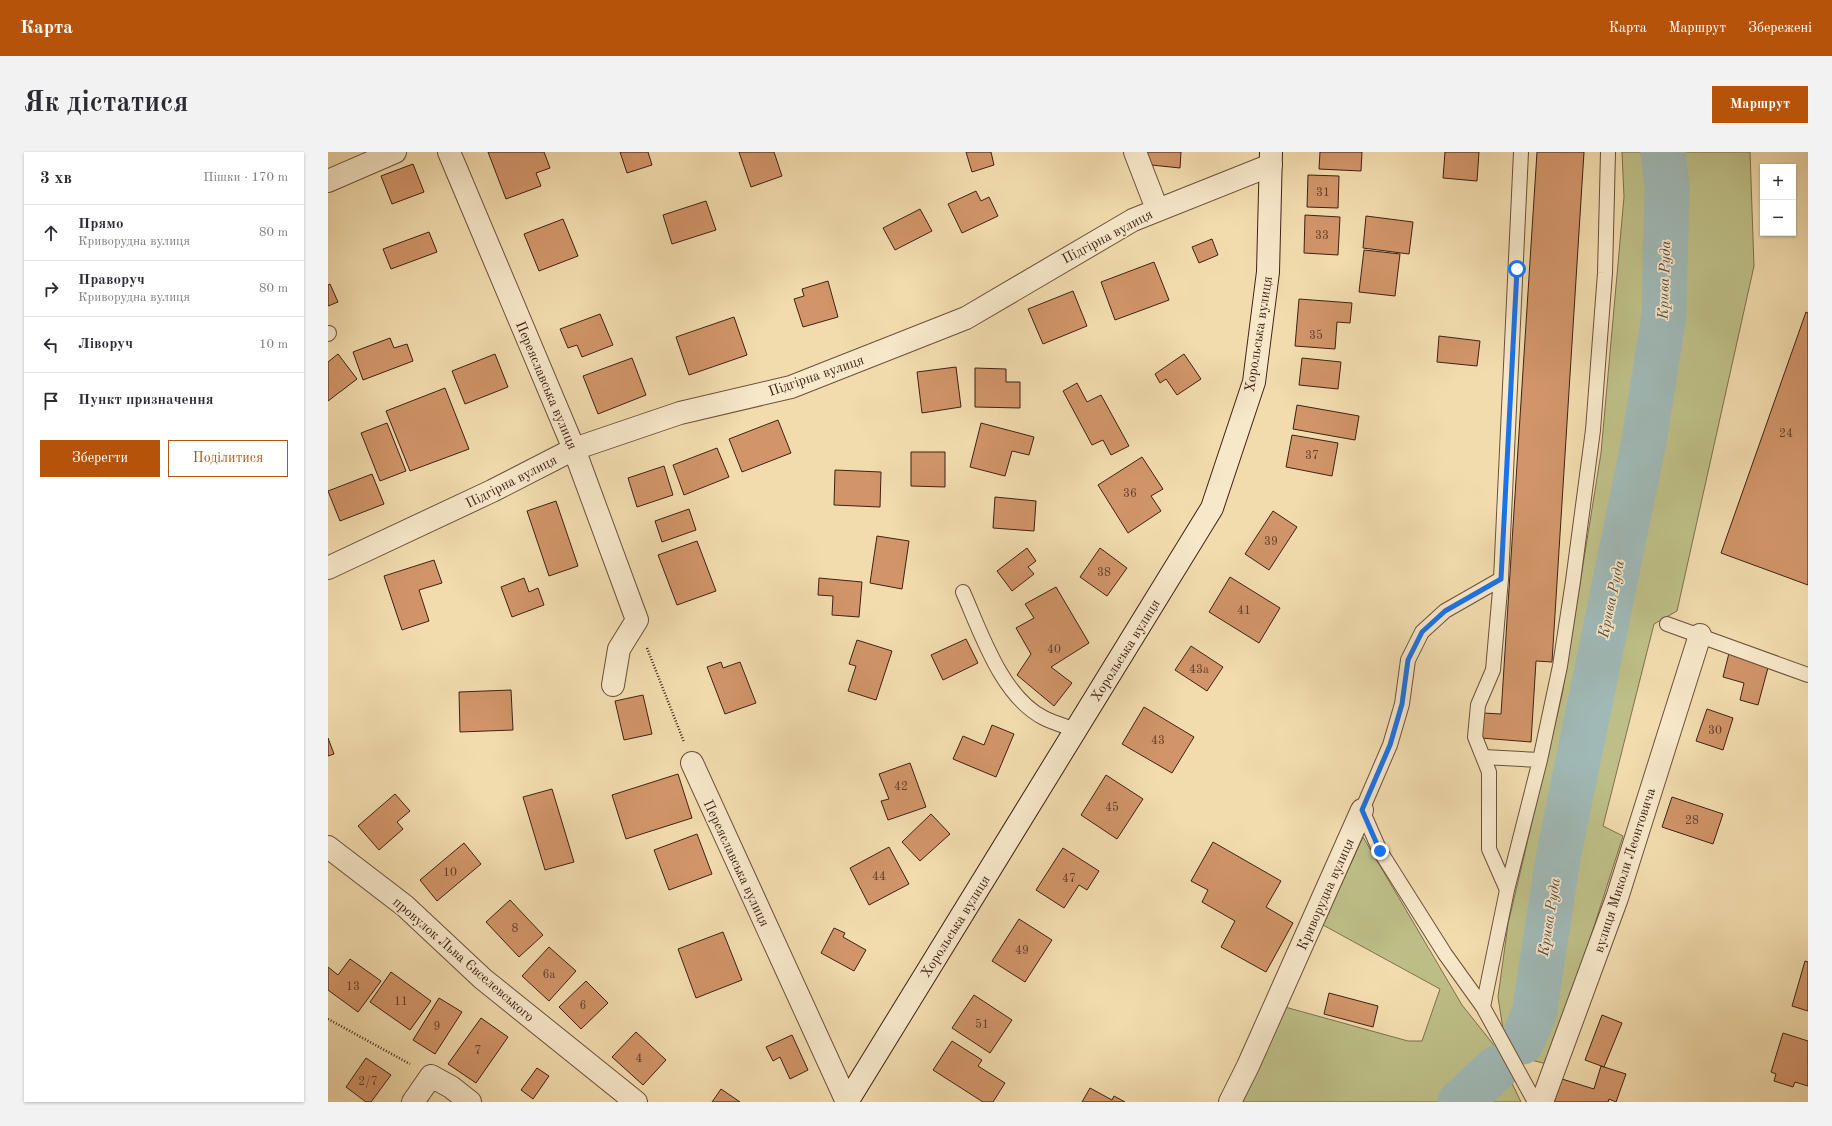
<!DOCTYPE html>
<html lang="uk">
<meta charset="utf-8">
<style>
:root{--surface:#fff;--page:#f2f2f3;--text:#2b2b33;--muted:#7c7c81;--line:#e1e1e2;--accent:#b45309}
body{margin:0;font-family:"Old Standard TT",serif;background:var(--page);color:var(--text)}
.controls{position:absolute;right:12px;top:12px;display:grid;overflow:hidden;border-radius:0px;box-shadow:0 1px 3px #0004}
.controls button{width:36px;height:36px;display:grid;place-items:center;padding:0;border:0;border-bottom:1px solid var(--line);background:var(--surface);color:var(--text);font:20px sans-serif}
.stop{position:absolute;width:12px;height:12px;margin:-9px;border:3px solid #1a73e8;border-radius:50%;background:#fff}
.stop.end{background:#1a73e8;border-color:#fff;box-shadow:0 1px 4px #0008}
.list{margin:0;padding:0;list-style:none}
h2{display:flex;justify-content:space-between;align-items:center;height:52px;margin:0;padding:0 16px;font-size:17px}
h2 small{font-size:13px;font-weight:400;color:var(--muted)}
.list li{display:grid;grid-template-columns:26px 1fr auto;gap:12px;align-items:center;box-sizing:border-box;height:56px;padding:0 16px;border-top:1px solid var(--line)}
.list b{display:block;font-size:15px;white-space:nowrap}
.list p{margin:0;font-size:13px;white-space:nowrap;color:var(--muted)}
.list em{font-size:13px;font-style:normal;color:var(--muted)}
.actions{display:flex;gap:8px;padding:12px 16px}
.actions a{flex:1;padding:9px 0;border:1px solid var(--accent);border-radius:0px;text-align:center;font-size:14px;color:var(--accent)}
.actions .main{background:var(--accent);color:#fff}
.icon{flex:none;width:22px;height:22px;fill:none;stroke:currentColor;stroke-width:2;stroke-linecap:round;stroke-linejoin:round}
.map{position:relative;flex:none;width:1480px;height:950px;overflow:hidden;border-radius:0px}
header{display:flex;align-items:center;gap:24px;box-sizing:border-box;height:56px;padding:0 20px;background:var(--accent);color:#fff}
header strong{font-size:19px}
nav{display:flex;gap:22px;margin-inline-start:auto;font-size:14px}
.intro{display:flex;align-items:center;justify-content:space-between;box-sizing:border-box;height:96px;padding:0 24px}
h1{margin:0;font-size:28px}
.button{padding:10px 18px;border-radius:0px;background:var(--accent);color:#fff;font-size:14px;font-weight:700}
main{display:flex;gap:24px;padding:0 24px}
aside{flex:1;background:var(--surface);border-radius:0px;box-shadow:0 1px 3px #0004}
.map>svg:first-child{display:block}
.green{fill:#bebf88;stroke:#7e704f}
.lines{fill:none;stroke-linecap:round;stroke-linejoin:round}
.river{stroke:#a0b9b6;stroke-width:45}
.building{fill:#d19569;stroke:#3f2116}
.lane-casing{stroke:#6c503c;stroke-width:16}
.street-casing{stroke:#6c503c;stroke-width:24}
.secondary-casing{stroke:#3f2116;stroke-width:24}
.path{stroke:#3f2116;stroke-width:2.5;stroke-dasharray:1 2;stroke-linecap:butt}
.lane{stroke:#f7e8ca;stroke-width:14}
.street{stroke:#f7e8ca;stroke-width:22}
.secondary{stroke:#f7e8ca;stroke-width:22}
.route{stroke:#1a73e8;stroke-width:5}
.labels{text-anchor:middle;stroke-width:3.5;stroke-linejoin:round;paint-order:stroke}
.number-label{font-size:12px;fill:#643e2b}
.street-label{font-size:14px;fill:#3f2116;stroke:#f7e8ca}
.water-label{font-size:15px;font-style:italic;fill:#5c4f46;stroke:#f7e8ca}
</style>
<header>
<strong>Карта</strong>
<nav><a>Карта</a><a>Маршрут</a><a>Збережені</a></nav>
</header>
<div class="intro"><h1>Як дістатися</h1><a class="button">Маршрут</a></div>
<main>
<aside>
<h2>3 хв<small>Пішки · 170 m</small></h2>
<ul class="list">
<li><svg class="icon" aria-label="ahead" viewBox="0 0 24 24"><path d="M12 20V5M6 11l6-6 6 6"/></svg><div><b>Прямо</b><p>Криворудна вулиця</p></div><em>80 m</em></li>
<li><svg class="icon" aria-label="right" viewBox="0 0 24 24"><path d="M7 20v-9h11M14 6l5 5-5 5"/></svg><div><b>Праворуч</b><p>Криворудна вулиця</p></div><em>80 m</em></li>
<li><svg class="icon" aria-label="left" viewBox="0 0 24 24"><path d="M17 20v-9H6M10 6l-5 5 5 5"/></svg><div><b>Ліворуч</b></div><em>10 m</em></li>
<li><svg class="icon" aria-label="arrive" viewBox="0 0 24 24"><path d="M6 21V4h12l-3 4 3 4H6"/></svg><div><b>Пункт призначення</b></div></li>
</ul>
<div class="actions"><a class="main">Зберегти</a><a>Поділитися</a></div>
</aside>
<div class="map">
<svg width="1480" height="950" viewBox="0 0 1480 950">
<rect width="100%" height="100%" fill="#f2dcae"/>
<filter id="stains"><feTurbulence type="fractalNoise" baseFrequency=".005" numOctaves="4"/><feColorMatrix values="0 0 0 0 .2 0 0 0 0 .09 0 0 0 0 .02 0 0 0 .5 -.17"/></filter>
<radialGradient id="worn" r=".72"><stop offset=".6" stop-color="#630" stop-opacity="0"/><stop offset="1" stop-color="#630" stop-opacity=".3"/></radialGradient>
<path class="green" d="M1294,0H1422L1426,114L1349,459L1326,472L1275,674L1295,684L1253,815L1219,912L1203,908L1175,877L1170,845L1180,772L1234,543L1273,301L1296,45Z
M1035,685L1134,853L1165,892L1193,950H911L957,855L1080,889H1094L1112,837L995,773Z"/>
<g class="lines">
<path class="river" d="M1194,890L1206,862L1231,701L1316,289L1336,164L1339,34L1335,0
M1132,950L1170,915"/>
</g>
<path class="building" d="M160,0H216L222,16L208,21L213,34L178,47Z
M292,0H320L324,13L299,21Z
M411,0H446L454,24L423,35Z
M638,0H663L666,13L644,20Z
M816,0H853L852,16L814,12Z
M992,0H1034L1033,19L991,17Z
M1117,0H1151L1149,29L1115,26Z
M1209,0H1256L1224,510L1208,509L1203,590L1153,586L1155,561L1173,562Z
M85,12L96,40L64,52L53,24Z
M980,23L1011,24L1010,56L979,55Z
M648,39L653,49L661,45L670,64L634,81L620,52Z
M378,49L388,78L344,92L335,63Z
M592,57L604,79L567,98L555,76Z
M977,63L1012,65L1010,103L976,101Z
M1038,64L1085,70L1081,102L1035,96Z
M235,67L250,104L211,119L196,82Z
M101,80L109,100L63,117L55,97Z
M884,87L890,103L871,111L864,95Z
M1036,98L1072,102L1067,144L1031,140Z
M826,110L841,148L787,168L773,130Z
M500,129L510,165L475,175L466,147L476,144L474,137Z
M2,132L10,150L0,154V133Z
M745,139L759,174L715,192L700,157Z
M971,147L1024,151L1022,171L1009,170L1007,197L967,194Z
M1478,160L1480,161V433L1393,401Z
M272,162L285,193L254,205L249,193L240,196L232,177Z
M406,165L419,203L361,223L348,185Z
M1111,184L1152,189L1149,214L1109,210Z
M62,186L66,196L79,192L85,209L35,228L25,200Z
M10,202L29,227L0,249V210Z
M167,202L180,235L137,252L124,219Z
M856,202L873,227L849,243L838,227L832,231L827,222Z
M304,206L318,243L270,262L255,224Z
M974,206L1013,210L1010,237L971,233Z
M628,215L633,255L594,261L589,220Z
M647,216L678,217V230H692V256L647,255Z
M749,231L759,250L773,243L801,294L783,303L775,288L764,293L735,239Z
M117,236L141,297L82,319L58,259Z
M969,253L1031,264L1027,288L965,277Z
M450,268L463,301L414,320L401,287Z
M59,271L78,319L52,329L33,281Z
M653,271L706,285L701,303L684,299L677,324L642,315Z
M964,283L1010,291L1004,324L958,315Z
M389,296L401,325L356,343L345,313Z
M583,300H617V335L583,334Z
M814,305L835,337L823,344L833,359L800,381L770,333Z
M336,314L345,343L309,355L300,326Z
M507,318L553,320L552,355L506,353Z
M44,322L56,352L12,369L0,339Z
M667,345L708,349L706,379L665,376Z
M228,349L250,414L221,424L199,359Z
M361,357L368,378L334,390L327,369Z
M945,359L969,375L941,418L917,402Z
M549,384L581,389L574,437L542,431Z
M369,389L388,439L349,453L330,403Z
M699,396L708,409L700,415L706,422L684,439L669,419Z
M772,396L799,416L779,444L752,425Z
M106,408L114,431L91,438L101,469L74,478L56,424Z
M902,425L952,456L931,491L881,460Z
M196,426L201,440L210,436L216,453L184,465L173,435Z
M491,426L534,430L531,465L504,463L505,444L490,443Z
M728,435L761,491L723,515L744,531L726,554L689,523L703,502L688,476L706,466L697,452Z
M638,487L650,511L615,528L603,503Z
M529,488L564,499L548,548L520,539L528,514L521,512Z
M863,494L895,515L879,539L847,518Z
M1401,501L1441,512L1430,553L1412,548L1416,531L1395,525Z
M393,510L395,516L412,510L428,551L397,562L379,515Z
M183,538L185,578L132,580L131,540Z
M315,543L324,582L296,588L287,549Z
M816,555L866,585L844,621L794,592Z
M1379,557L1405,566L1395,598L1368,589Z
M664,573L686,582L668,625L625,607L635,584L656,593Z
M0,586L6,602L0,604Z
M582,611L598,655L560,668L553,649L561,647L551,622Z
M350,622L364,666L298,687L284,643Z
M778,623L815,647L789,687L753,663Z
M224,637L246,710L217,718L195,645Z
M67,642L82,659L69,670L75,677L51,698L30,674Z
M1344,645L1395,662L1385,692L1334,675Z
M603,662L622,682L592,709L574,690Z
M369,682L384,722L341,738L326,698Z
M885,690L953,729L938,755L965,771L938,820L893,795L907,769L874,750L880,738L863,729Z
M136,691L153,712L109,749L92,728Z
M561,695L581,732L541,753L522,716Z
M735,696L771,719L759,738L751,733L736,756L708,738Z
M182,748L215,783L191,805L158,770Z
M691,767L724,788L697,830L664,809Z
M506,776L517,781L515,785L538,798L526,819L493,801Z
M395,780L414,828L368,846L350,797Z
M221,795L248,819L221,849L194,824Z
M22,807L53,829L30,860L0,838V815L10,823Z
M1477,809L1480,810V859L1464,854Z
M63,820L103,849L82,878L42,850Z
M258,829L280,851L253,877L231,855Z
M1001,841L1050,854L1045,875L996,862Z
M646,843L684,868L662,901L624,876Z
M111,846L134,860L107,902L85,888Z
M1274,863L1294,871L1276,915L1257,908Z
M153,866L180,885L148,931L120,912Z
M308,880L338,908L315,933L284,905Z
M1455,881L1480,889V934L1467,930L1465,935L1446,929L1448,922L1443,920Z
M464,883L480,918L462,927L452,905L445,909L438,895Z
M624,889L654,908L650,914L677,931L665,950H655L605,918Z
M38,906L63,923L43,950H38L18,935Z
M1273,914L1298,922L1288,950L1281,947L1280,950H1226L1234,927L1266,937Z
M209,916L221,924L205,947L193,938Z
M762,936L784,948L786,944L797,950H754Z
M393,937L412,950H384Z"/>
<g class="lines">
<defs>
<path id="lane" d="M1193,0L1173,427L1117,459L1094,480L1080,508L1074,552L1062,593L1034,658L1052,699L1117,802L1155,855L1207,950
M0,182L1,181
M1173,427L1165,518L1150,553L1147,585L1161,620V697L1179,738
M635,440C653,481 674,545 716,566C726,571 737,574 748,578
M1339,472L1480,523
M1156,605L1212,608
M1155,855L1179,738L1212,608L1232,514L1245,429L1265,278L1277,121L1280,0"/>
<path id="street" d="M121,0L246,297L309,468L291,497L285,533
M807,0L829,57
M0,29L67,0
M0,416L164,339L246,297L352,261L463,235L638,166L805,68L943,13
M364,611L519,950
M0,695L77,754L155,827L308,950
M85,950L103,924L123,935L142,950
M902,950L920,914L1034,658
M1214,950L1289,746L1372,483"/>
<path id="secondary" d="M519,950L884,356L926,230L940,120L943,0"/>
</defs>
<use href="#lane" class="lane-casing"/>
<use href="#street" class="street-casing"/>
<use href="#secondary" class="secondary-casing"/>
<path class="path" d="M319,496L356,590
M0,867L82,912"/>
<use href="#lane" class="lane"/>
<use href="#street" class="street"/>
<use href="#secondary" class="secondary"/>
</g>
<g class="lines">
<path class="route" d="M1052,699L1034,658L1062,593L1074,552L1080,508L1094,480L1117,459L1173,427L1189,117"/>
</g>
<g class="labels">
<g class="number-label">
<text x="995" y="44">31</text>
<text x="994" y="87">33</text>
<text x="988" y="187">35</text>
<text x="1458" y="285">24</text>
<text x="984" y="307">37</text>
<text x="802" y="345">36</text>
<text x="943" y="393">39</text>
<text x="776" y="424">38</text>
<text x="916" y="462">41</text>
<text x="726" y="501">40</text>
<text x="871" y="521">43а</text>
<text x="1387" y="582">30</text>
<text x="830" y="592">43</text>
<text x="573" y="638">42</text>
<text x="784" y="659">45</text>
<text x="1364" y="672">28</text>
<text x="122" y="724">10</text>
<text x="551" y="728">44</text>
<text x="741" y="730">47</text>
<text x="187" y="780">8</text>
<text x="694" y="802">49</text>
<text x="221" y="826">6а</text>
<text x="25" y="838">13</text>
<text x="73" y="853">11</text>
<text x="255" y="857">6</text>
<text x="654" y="876">51</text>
<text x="109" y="878">9</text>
<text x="150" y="902">7</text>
<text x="311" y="910">4</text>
<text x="40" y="933">2/7</text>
</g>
<g class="street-label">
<text transform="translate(779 84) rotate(-28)" y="5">Підгірна вулиця</text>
<text transform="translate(930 182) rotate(-81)" y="5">Хорольська вулиця</text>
<text transform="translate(488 223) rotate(-19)" y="5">Підгірна вулиця</text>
<text transform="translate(219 233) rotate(67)" y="5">Переяславська вулиця</text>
<text transform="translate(183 329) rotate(-27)" y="5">Підгірна вулиця</text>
<text transform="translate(797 498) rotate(-58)" y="5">Хорольська вулиця</text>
<text transform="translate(409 711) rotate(65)" y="5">Переяславська вулиця</text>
<text transform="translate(1296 718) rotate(-72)" y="5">вулиця Миколи Леонтовича</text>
<text transform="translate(997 742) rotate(-66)" y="5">Криворудна вулиця</text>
<text transform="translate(627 774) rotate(-58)" y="5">Хорольська вулиця</text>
<text transform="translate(136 807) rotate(41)" y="5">провулок Льва Євселевського</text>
</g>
<g class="water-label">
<text transform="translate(1336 128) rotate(-88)" y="5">Крива Руда</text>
<text transform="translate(1283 447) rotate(-78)" y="5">Крива Руда</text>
<text transform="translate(1221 765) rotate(-81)" y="5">Крива Руда</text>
</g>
</g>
<rect width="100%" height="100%" filter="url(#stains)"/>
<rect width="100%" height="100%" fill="url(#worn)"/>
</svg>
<div class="controls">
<button>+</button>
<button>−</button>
</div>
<div class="stop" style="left:1189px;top:117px"></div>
<div class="stop end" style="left:1052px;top:699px"></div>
</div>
</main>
